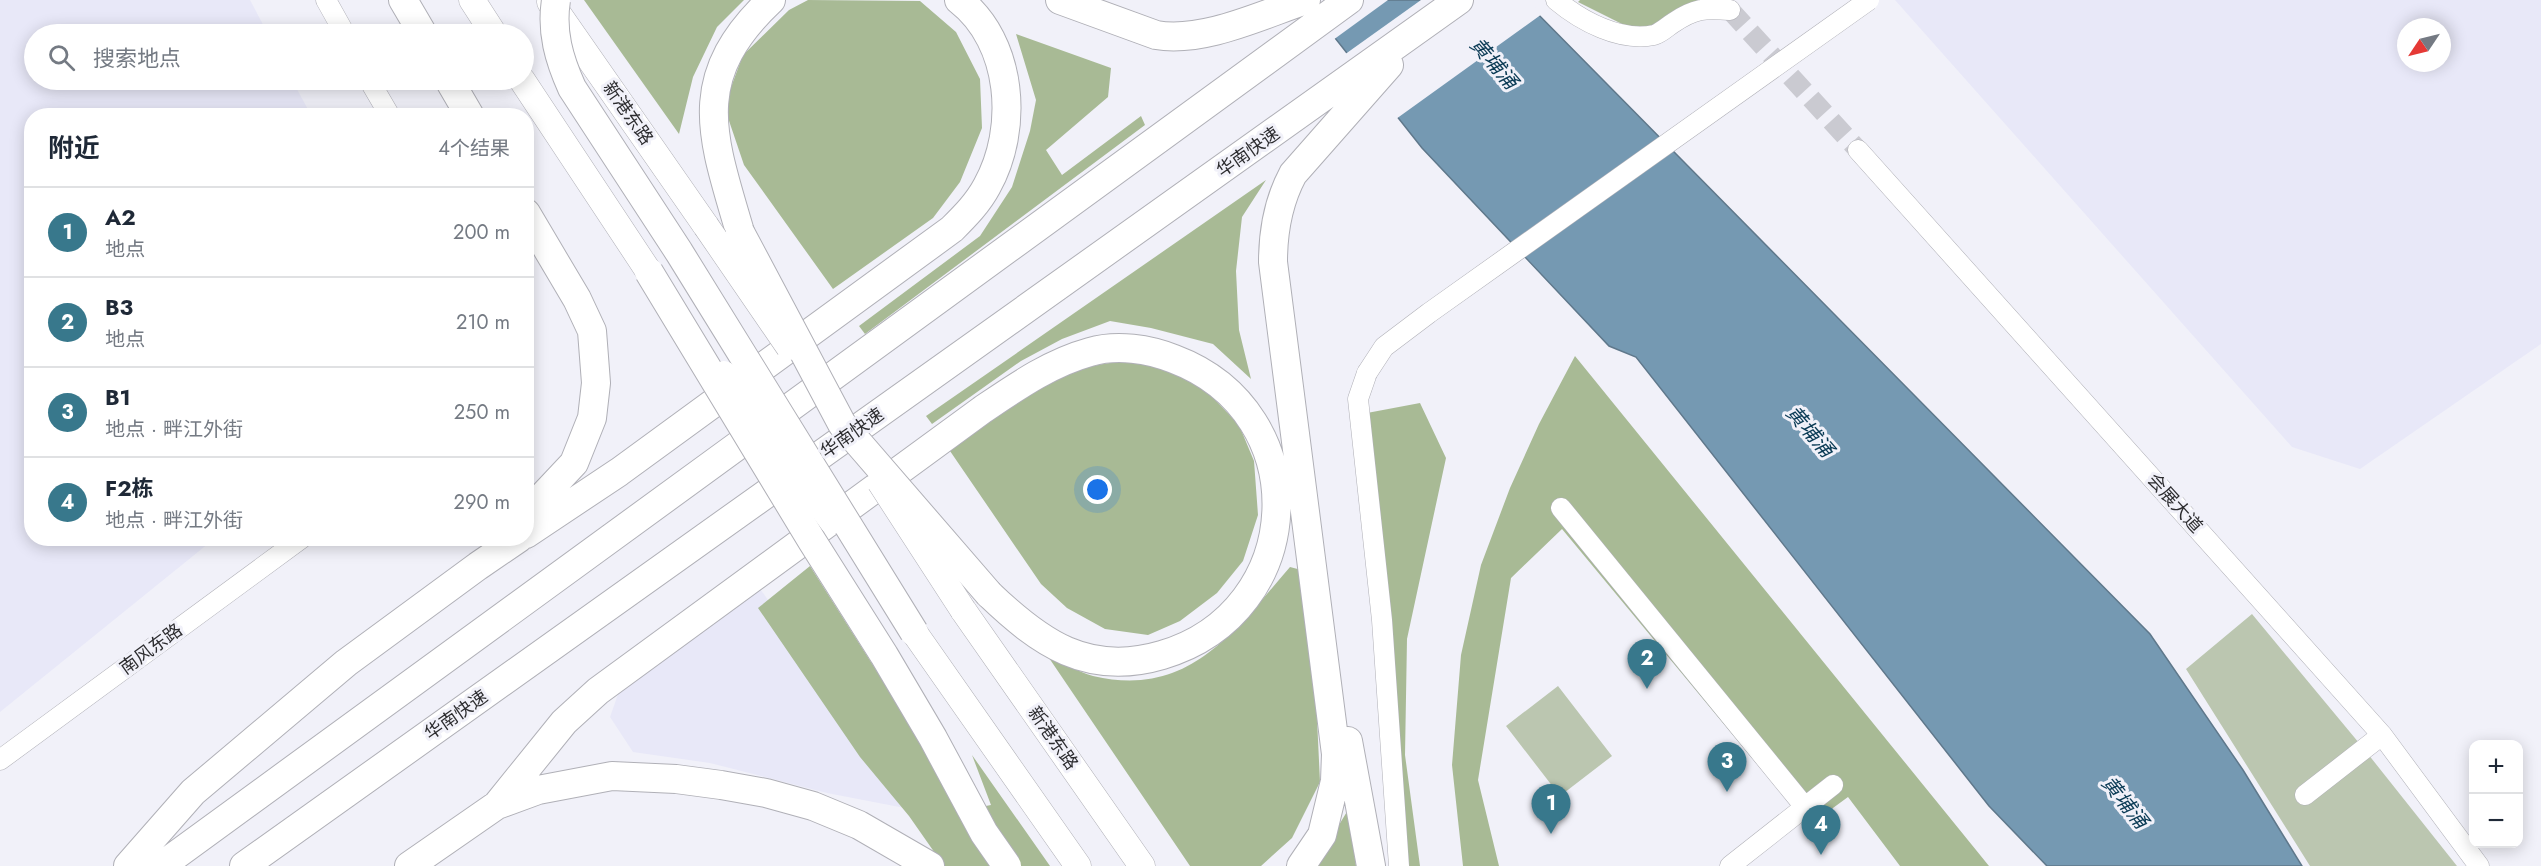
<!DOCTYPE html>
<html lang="zh">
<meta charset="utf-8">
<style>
:root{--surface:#fff;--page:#f2f2f3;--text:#1f2937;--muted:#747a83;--line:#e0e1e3;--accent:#38788c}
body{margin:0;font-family:Jost,"Noto Sans SC",sans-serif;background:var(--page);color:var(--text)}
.controls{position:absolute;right:18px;bottom:18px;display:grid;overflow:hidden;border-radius:12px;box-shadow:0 3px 15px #0003}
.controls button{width:54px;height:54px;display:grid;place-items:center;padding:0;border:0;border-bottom:2px solid var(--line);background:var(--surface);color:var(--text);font:30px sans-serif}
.compass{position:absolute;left:2397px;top:18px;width:54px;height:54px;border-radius:50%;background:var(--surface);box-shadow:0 3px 15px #0003;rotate:235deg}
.you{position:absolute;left:1098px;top:490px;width:21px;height:21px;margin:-15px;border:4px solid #fff;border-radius:50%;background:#1a73e8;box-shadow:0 0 0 9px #1a73e833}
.badge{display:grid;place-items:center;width:39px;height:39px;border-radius:50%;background:var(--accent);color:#fff;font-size:20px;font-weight:700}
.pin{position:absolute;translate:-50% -50px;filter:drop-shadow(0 2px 3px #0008)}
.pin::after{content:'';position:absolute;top:32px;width:21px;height:18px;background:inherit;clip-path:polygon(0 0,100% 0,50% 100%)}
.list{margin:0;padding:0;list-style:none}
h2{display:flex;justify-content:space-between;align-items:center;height:78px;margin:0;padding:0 24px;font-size:26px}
h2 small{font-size:20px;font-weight:400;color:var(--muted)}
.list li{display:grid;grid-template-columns:39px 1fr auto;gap:18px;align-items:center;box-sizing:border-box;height:90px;padding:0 24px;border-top:2px solid var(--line)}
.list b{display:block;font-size:22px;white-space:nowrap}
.list p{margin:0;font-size:20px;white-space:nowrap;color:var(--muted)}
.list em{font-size:20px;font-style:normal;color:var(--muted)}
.icon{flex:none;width:33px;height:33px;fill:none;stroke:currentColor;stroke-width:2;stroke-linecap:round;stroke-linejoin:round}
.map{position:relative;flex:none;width:2541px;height:866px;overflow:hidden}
.search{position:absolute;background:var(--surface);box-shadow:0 3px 15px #0003;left:24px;top:24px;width:510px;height:66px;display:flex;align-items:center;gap:15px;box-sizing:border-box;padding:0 21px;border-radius:33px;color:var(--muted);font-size:22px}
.panel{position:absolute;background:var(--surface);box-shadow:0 3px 15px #0003;left:24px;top:108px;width:510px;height:438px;border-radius:24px}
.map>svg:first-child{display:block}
.built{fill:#e8e8f8;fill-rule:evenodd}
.green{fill:#bbc6b0}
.forest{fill:#a8ba95}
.water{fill:#7599b2;stroke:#5f788b;stroke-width:1.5}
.pier{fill:#f1f1f9}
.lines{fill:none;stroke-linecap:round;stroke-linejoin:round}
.minor-tunnel{stroke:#cacad1;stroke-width:20;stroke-dasharray:20 10;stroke-linecap:butt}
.minor-casing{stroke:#b0b0b7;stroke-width:21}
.major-casing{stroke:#b0b0b7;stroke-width:27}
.highway-casing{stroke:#b0b0b7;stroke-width:30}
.minor{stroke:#fff;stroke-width:20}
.major{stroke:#fff;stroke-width:26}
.highway{stroke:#fff;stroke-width:28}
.minor-bridge-casing{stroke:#b0b0b7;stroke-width:21;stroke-linecap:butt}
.major-bridge-casing{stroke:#b0b0b7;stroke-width:27;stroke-linecap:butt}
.highway-bridge-casing{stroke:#b0b0b7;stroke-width:30;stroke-linecap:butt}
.minor-bridge{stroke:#fff;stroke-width:20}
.major-bridge{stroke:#fff;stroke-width:26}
.highway-bridge{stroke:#fff;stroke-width:28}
.labels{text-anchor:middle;stroke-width:6;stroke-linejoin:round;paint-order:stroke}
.street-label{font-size:18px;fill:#2c2c2f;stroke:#f1f1f9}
.water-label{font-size:20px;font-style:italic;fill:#0b3b55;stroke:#f1f1f9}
</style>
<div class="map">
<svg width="2541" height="866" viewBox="0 0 2541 866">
<rect width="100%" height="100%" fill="#f1f1f9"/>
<path class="built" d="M0,0H250L268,34H34V80H292L311,115L32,116V538L214,539L0,712Z
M1895,0H2541V344L2360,469L2292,447ZM2406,27H2442V63H2406Z
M756,583L915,810L827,793L710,763L633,752L610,717L624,677Z"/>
<path class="green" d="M2252,614L2364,749L2457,866H2310L2186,669Z
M1558,686L1612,756L1560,796L1506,726Z"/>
<path class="forest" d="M584,0H744L717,27L693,77L679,134Z
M808,0L920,1L956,32L980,79L982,128L960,182L933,218L833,289L744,165L724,106L743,55L789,10Z
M1580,0H1726L1638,32L1578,2Z
M1016,34L1111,68L1108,97L1046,150L1062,175L1141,116L1145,125L865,334L859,326L980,236L1012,187L1030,131L1036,100Z
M1266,180L1242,217L1236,271L1239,330L1251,379L1213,344L1151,328L1110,321L1062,339L1021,361L932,424L926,416Z
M1575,356L1989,866H1900L1848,797L1822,816L1805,794L1791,805L1562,529L1511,578L1478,780L1499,866H1463L1452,765L1461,655L1481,565L1510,488L1539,424Z
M1136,362L1180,375L1203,387L1239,425L1254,461L1258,515L1243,561L1217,593L1180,621L1148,635L1105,629L1067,608L1041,584L950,451C995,416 1045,373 1103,364C1114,362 1125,362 1136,362Z
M1420,403L1446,458L1407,639L1405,755L1420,866H1406L1367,413Z
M810,566L965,810L991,805L972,755L1050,866H944L909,816L860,757L758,608Z
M1290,567L1305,571L1315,677L1320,782L1292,838L1261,866H1190L1047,655C1062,661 1078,672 1093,676C1190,699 1235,630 1290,567Z
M1348,810L1356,866H1314Z"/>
<path class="water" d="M1305,0H1524L2150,634L2243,770L2302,866H2047L1989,806L1636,357L1609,346L1422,148Z"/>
<path class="pier" d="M1302,0H1388L1333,40Z
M1421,0H1529L1542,14L1396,119L1344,55Z"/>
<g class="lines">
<path class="minor-tunnel" d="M1730,10L1858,150"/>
<defs>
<path id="minor" d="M326,0L345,34
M1556,0C1581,21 1620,42 1654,35C1661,33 1668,26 1673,23C1695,8 1705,8 1730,10
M369,80L390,116
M1858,150L2382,735L2479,866
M1367,373L1358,399L1382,620L1399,866
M1561,508L1805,807
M0,760L302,538
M2305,795L2382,735
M1730,866L1833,785"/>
<path id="major" d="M472,0L494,34
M550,2L706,226
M522,80L649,272
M963,610L1142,866
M914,632L1078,866"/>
<path id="highway" d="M403,0L423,34
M1060,0L1156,35C1204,43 1261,15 1306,0
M449,80L470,116
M526,213L577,299L592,331L596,383L592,418L574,463L526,514
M740,232C712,136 688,78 771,0
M526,534L619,472L952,229C965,216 978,203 987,186C1019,129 1013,42 959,0
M1348,741L1371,866
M497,805L564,722L598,691L982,410C1016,387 1050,363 1090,352C1117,344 1149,349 1174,359C1317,413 1308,612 1162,655C1088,677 1040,643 989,594
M128,866L193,792L346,663L478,566L519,538
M161,866L1349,0
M244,866L1459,0
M409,866L497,805L538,790L612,776L676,779L721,785L766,793L813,806L859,825L930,866
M1301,866L1322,835L1335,781L1336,754L1273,262C1273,230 1278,202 1293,174L1389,65"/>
</defs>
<use href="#minor" class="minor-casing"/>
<use href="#major" class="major-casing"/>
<use href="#highway" class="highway-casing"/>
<use href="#minor" class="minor"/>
<use href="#major" class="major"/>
<use href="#highway" class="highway"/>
<defs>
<path id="minor-bridge" d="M1367,373L1384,347L1429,313L1869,0"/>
<path id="major-bridge" d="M706,226L789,347
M724,374L832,521
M880,482L963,610"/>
<path id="highway-bridge" d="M556,0C551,32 559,59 572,88L679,252L914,632
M740,232L842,424L989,594
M649,272L812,541L884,655L933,738L984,833L1007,866"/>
</defs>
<use href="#minor-bridge" class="minor-bridge-casing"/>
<use href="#major-bridge" class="major-bridge-casing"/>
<use href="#highway-bridge" class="highway-bridge-casing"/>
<use href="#minor-bridge" class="minor-bridge"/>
<use href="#major-bridge" class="major-bridge"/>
<use href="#highway-bridge" class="highway-bridge"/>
</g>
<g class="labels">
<g class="street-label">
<text transform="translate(628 113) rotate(55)" y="6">新港东路</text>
<text transform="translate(1248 152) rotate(-35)" y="6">华南快速</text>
<text transform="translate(852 433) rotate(-35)" y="6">华南快速</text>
<text transform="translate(2175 503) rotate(48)" y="6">会展大道</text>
<text transform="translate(151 649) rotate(-36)" y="6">南风东路</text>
<text transform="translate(456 715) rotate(-35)" y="6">华南快速</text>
<text transform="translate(1053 738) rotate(55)" y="6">新港东路</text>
</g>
<g class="water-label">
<text transform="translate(1494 63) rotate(49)" y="7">黄埔涌</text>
<text transform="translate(1810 431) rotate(49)" y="7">黄埔涌</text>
<text transform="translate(2125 802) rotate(51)" y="7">黄埔涌</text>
</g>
</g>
</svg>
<div class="controls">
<button>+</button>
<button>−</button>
</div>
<svg class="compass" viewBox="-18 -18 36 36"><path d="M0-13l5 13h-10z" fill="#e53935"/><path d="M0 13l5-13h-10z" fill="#747a83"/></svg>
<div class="you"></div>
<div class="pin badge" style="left:1551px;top:834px">1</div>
<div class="pin badge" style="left:1647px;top:689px">2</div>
<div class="pin badge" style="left:1727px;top:792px">3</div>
<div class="pin badge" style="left:1821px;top:855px">4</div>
<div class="search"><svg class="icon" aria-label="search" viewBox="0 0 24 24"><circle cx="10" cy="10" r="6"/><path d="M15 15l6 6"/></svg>搜索地点</div>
<section class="panel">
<h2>附近<small>4个结果</small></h2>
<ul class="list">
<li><span class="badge">1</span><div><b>A2</b><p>地点</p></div><em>200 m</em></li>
<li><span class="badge">2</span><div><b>B3</b><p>地点</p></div><em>210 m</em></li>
<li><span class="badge">3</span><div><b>B1</b><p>地点 · 畔江外街</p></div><em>250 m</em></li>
<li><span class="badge">4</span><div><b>F2栋</b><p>地点 · 畔江外街</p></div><em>290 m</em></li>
</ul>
</section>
</div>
